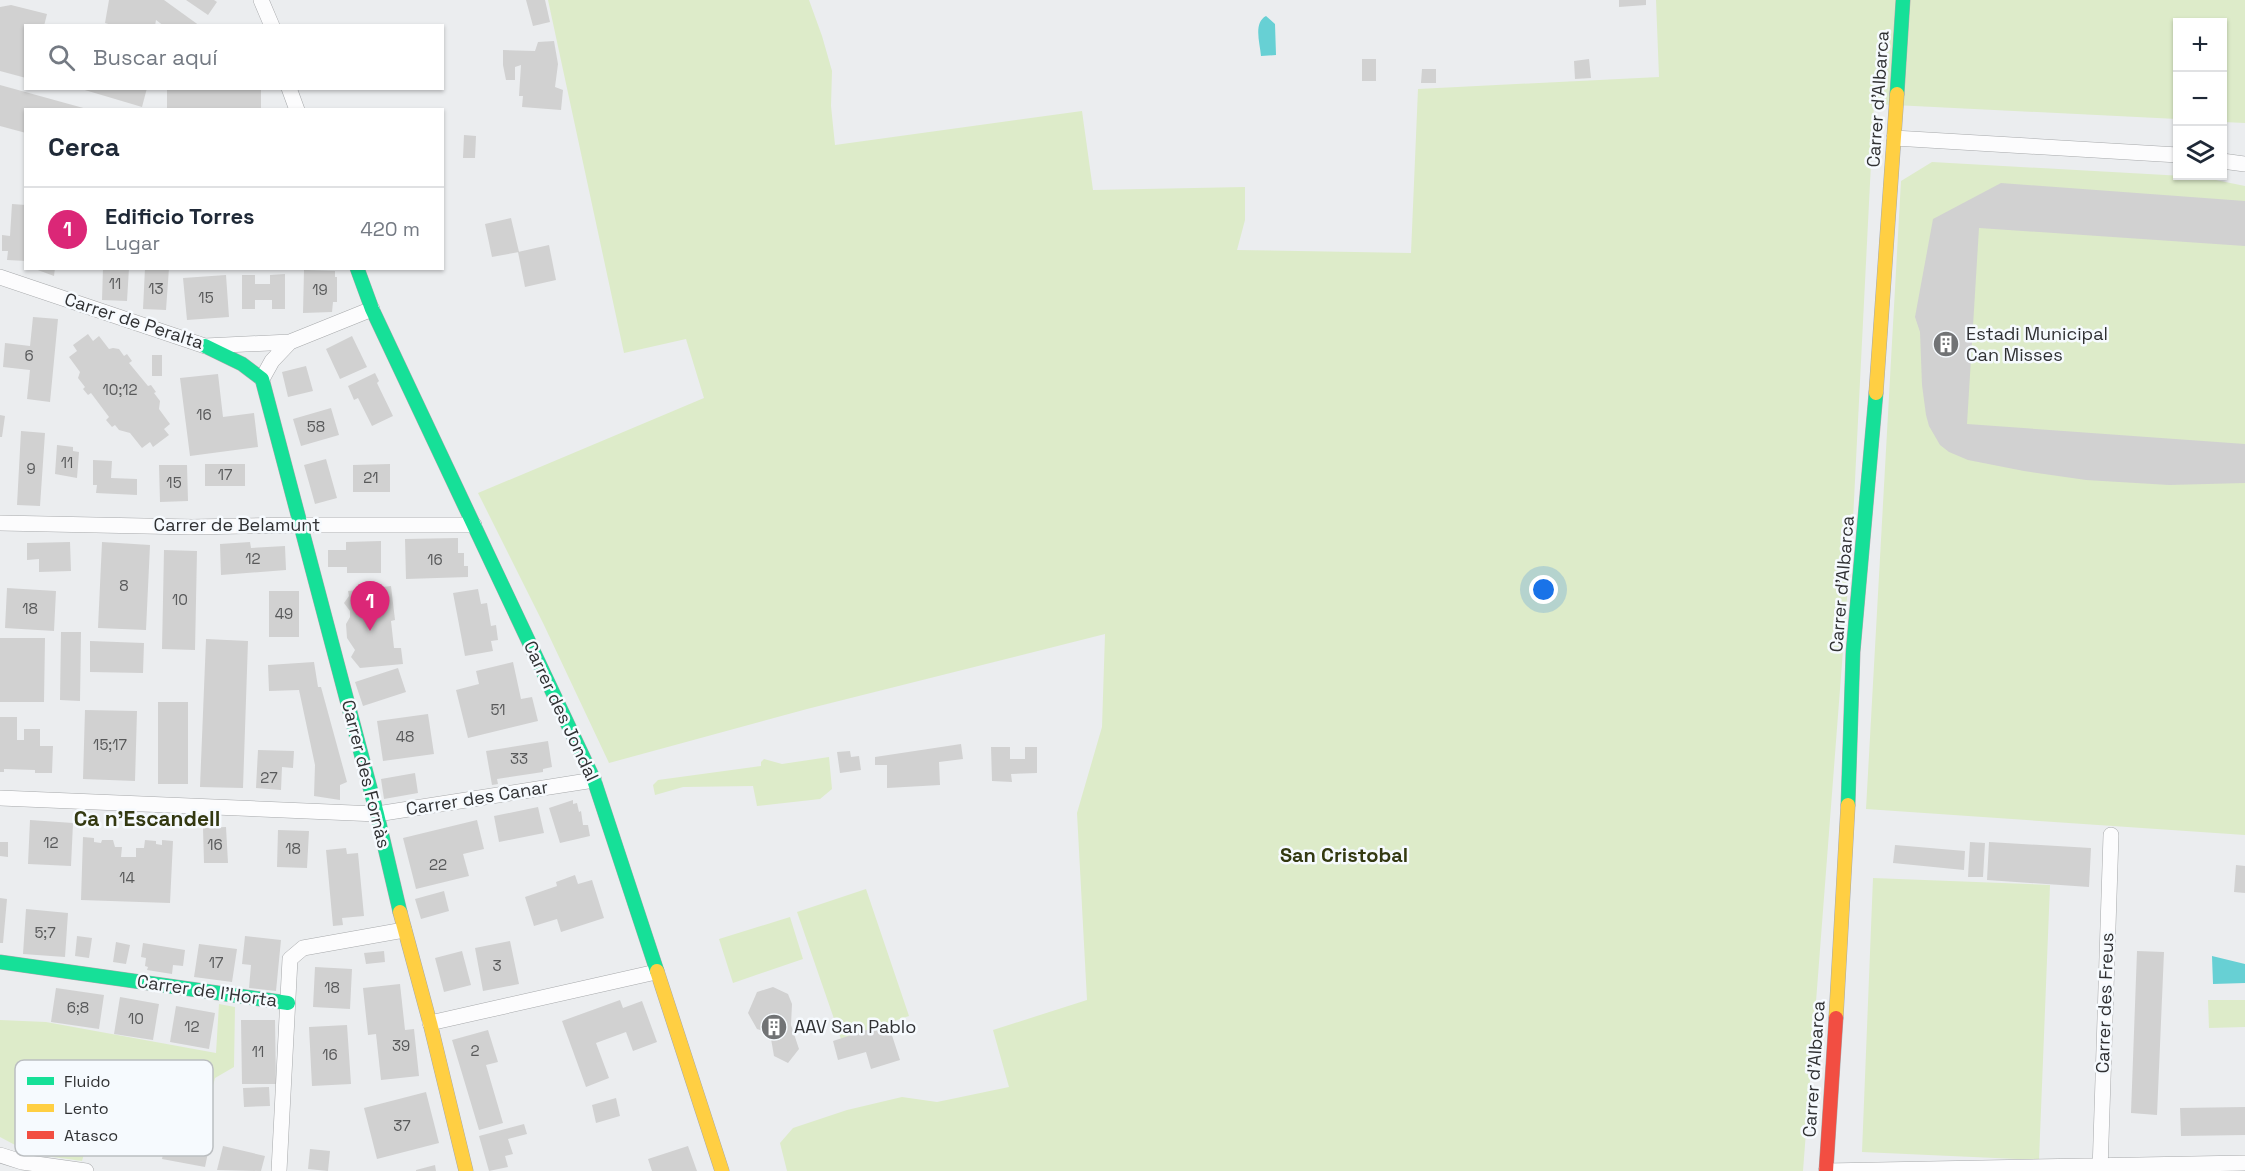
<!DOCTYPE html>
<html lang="es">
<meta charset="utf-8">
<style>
:root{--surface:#fff;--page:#f2f2f3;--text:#1f2937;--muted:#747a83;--line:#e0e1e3;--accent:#db2777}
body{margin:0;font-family:"Space Grotesk",sans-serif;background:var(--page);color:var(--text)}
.controls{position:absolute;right:18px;top:18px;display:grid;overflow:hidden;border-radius:0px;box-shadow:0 2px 4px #0004}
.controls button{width:54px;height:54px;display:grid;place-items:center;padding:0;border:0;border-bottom:2px solid var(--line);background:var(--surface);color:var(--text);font:30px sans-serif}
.you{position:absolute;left:1544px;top:590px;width:21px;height:21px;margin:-15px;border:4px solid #fff;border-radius:50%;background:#1a73e8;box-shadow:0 0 0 9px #1a73e833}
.badge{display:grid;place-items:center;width:39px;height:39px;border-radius:50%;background:var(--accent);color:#fff;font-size:20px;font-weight:700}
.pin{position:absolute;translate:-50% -50px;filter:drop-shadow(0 2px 3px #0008)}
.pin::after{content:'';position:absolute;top:32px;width:21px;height:18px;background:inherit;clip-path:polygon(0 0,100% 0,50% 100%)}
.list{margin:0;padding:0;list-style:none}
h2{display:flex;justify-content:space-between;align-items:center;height:78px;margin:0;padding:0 24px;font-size:26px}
h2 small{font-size:20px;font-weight:400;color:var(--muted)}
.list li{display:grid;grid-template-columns:39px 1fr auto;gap:18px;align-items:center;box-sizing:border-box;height:84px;padding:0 24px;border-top:2px solid var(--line)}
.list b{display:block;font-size:22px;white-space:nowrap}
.list p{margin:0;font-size:20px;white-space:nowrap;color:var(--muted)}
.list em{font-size:20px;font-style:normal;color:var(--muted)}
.icon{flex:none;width:33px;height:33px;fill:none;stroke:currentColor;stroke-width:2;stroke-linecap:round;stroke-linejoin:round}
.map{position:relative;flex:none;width:2245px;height:1171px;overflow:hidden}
.search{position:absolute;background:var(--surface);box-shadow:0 2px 4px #0004;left:24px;top:24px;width:420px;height:66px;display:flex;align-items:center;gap:15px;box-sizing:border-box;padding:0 21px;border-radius:0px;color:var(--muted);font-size:22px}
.panel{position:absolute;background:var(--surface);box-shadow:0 2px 4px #0004;left:24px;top:108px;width:420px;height:162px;border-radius:0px}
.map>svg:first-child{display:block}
.green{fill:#ddebc9}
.water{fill:#67d0d4}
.building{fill:#d1d1d1}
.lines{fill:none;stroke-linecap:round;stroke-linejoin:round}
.street-casing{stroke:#a7a9ab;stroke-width:16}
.fast-casing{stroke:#a7a9ab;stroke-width:15}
.slow-casing{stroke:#a7a9ab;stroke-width:15}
.jam-casing{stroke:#a7a9ab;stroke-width:15}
.street{stroke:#fcfcfd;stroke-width:15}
.fast{stroke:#16e098;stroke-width:14}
.slow{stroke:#ffcf43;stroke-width:14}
.jam{stroke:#f24e42;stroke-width:14}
.labels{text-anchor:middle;stroke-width:5;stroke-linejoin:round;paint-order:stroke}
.number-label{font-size:15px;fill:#58595a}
.street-label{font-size:18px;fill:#303133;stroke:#f6fafe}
.poi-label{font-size:18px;fill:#303133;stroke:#f6fafe;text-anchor:start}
.neighbourhood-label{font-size:20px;font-weight:bold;fill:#333911;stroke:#f6fafe}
.quarter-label{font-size:21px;font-weight:bold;fill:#333911;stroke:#f6fafe}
.key{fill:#f6fafe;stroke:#bbbec1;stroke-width:1.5}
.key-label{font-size:16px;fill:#303133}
</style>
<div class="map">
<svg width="2245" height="1171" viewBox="0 0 2245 1171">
<rect width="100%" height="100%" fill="#ebedef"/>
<path class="green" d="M548,0H809L822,36L832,71L831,106L835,145L1082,111L1093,190L1245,187V220L1237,250L1411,253L1418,89L1659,77L1656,0H2245V123L2223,122L2222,22H2178L2177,119L1874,104L1853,520L1803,1171H787L780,1143L793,1128L847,1110L902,1097L937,1102L1009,1087L993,1030L1087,1000L1077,813L1102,727L1105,634L807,709L609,763L544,625L478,493L704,398L686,339L624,353Z
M1932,162L2201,177L2245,186V835L1866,809L1901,181Z
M829,757L832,789L820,799L757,806L753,786L683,787L655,795L653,785L658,780L761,766V762L764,759L782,764Z
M1873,878L2050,885L2039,1160L1862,1152Z
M866,889L909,1016L841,1039L797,912Z
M790,917L803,959L733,983L719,939Z
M2208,1000H2245V1027L2209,1028Z
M219,1004L235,1007L234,1067L215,1078L200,1136L95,1115L82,1161L32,1154L0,1137V1020L46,1022L216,1053Z"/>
<path class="water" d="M1266,16L1275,24L1276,55L1261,56C1260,43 1253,23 1266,16Z
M2212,956L2245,964V983L2213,984Z"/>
<path class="building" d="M109,0H164L200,26H164L156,20L155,26H115L105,23Z
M186,0H214L217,2L208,15Z
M526,0H545L550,22L533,26Z
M1619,0H1646V5L1619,7Z
M11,5L47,14L44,26H26V78L0,71V7Z
M554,41L558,64L555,87L563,90L561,110L522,107L523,96H519L521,65L515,67V80H506L503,65V50L535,51L538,42Z
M1362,59H1376V81H1362Z
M1589,59L1591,78L1575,79L1574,61Z
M1422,69H1436V83H1421Z
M0,85L87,109V110H26V133L0,126Z
M78,88H147L142,107Z
M167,88H261V108L167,109Z
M464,135L476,136L475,158H463Z
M2001,183L2245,201V246L1979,228L1967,424L2245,444V483L2169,485L2086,480L2024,471L1968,460L1949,452L1940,445L1929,426L1926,415L1922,385L1920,332L1915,317L1933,219Z
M12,204L26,205V261L7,260L8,251H2V235L10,236Z
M511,218L519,252L492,257L485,224Z
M549,245L556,280L525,287L518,252Z
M35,268H55L54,276L35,269Z
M103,268H129L127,301L102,300Z
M145,268H169L166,310L143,309Z
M304,270L335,271V277H337V302H333L332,312L303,313Z
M285,274V309H272V300H255V309H242V275H255V284H270V275Z
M226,275L229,317L187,320L183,278Z
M33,317L58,319L50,402L27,399L30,370L3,367L5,343L30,346Z
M88,334L93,341L99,336L109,349L113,348L119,349L124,356L127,354L132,361L129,363L148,386L151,385L156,392L154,393L160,401L159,409L170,424L164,429L169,435L153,447L150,442L142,448L130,433L119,430L115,425L112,427L106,420L109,417L91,393L88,395L83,389L85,387L78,378L80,372L69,357L77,351L73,345Z
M352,336L367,367L340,379L326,349Z
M152,355H162V376H152Z
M306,366L313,391L288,397L282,372Z
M375,373L379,381L377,383L393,416L372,426L358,398L354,400L348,386Z
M218,374L223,417L254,413L258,447L190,456L180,378Z
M331,408L339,435L301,446L293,419Z
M0,415L5,416L2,437H0Z
M21,431L45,433L40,506L17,505Z
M57,445L73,447V451L79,452L77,478L55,474Z
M326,459L337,498L315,504L304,465Z
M93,460L112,461L111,478L137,479V495L96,493L97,485H93Z
M205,464H245V486H205Z
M390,464V492H353V465Z
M159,465H187L188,501L160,502Z
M458,538V553H464V566H468V577L406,579L405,539Z
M381,541V573H347V567H328V550H346V542Z
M70,542L71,571L39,572V559L27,560V543Z
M102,542L150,545L146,630L98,628Z
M250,542L251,548L285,546L286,570L221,575L220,544Z
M164,550L197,551L195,650L162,649Z
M391,586L395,620L391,621L394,648H401L403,664L360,668L351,657L355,650L347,638L346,624L350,617V611L344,603L349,596L348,591Z
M7,588L56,591L54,631L5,628Z
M478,589L481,604L487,603L491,626L496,625L498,640L491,641L493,651L465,656L453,593Z
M269,591H299V637H269Z
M61,632H81L80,701L60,700Z
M0,638H45L44,702H0Z
M206,639L248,641L243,788L200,787Z
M90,641L144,643L143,673L90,672Z
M314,662L318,687H321L347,782L340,785V800L314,796L315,765L299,690L269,691L268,665Z
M513,662L521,699L532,697L538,721L468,738L456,690L479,684L476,671Z
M398,668L406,692L363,706L355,682Z
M158,702H188V784H158Z
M85,710L137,711L135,781L83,779Z
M428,714L434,754L383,761L377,721Z
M0,717H17V740H24V729H40V746H53L52,773H35V770L4,769V772H0Z
M548,741L552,767L543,769V772L497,779L498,784L492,785L486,751Z
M961,744L963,759L939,762L940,785L887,788V765H875V757Z
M991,747H1010V759H1025V747H1037V773L1011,774L1012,782L992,781Z
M258,750L294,751L293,768L282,767L281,790L256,788Z
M850,751L851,757L859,756L861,770L840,773L837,752Z
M415,773L418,793L384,799L381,779Z
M573,800V804L577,803L579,812L581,811L583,825H588L590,836L560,843L549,808Z
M538,807L544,833L499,842L494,816Z
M30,820L73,823L71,866L28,864Z
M477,820L484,849L463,854L469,876L416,889L403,838Z
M226,827L228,863H204L203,828Z
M278,830L309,831L307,868L277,867Z
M83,837L94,838V842L101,843L102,840H113L115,847H122L121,857H136V848H144L145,840L156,841V844L162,845V840L173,841L170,903L81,900Z
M0,842H8V857L0,856Z
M1970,842L1985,843L1983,877H1968Z
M1989,842L2091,848L2089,887L1987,880Z
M1895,845L1965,851L1964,870L1893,863Z
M346,848L347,854L358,853L364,916L342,918L343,925L333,926L326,850Z
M2236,865L2245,866V893L2234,892Z
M575,875L578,884L592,880L604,918L561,932L557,919L534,926L525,897L557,886L556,882Z
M444,891L449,911L421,919L415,899Z
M0,898L7,899L3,943H0Z
M26,909L68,913L65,957L23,954Z
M77,936L92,938L89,958L75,956Z
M245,936L281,940L276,991L249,988L251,965L242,964Z
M510,941L519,984L483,991L475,948Z
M116,942L130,945L126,964L113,962Z
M143,943L185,950L183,966L173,965L172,974L147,970L148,967L145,966L146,958L141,957Z
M199,944L237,949L232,982L194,977Z
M384,951L385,962L366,964L364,953Z
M462,951L471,985L444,992L435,958Z
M2137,951L2164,952L2157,1115L2131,1113Z
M315,967L352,969L350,1009L313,1007Z
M400,984L405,1030L414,1029L419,1076L381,1080L376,1034L368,1035L363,988Z
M773,987L788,994L792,1004L791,1025L799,1049L788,1063L774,1056L770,1033L757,1029L748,1013L757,992Z
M56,988L104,995L99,1029L51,1022Z
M120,997L159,1004L153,1040L114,1034Z
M620,1000L623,1008L642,1001L657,1042L633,1051L626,1032L596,1043L609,1078L586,1087L562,1021Z
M176,1006L215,1013L209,1049L170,1042Z
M241,1020H275L276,1084H242Z
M888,1023L900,1060L871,1069L866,1052L838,1060L833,1041Z
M347,1025L351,1084L312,1086L309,1027Z
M488,1030L498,1062L486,1065L503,1123L479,1130L452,1040Z
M269,1087L270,1106L244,1107L243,1088Z
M426,1092L439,1143L377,1159L364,1108Z
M616,1098L620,1116L596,1123L592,1105Z
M2245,1107V1135L2181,1136L2180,1108Z
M524,1124L527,1134L508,1139L513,1154L505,1156L508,1167L489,1171L479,1136Z
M167,1135L210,1143L205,1167L162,1159Z
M223,1146L265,1156L261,1171L217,1170Z
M688,1146L697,1171H652L648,1159Z
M310,1149L330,1151L328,1171L308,1169Z
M435,1165L436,1171H416V1170Z"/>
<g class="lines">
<defs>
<path id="street" d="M261,0L272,26
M289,88L297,110
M1894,138L2178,155
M2222,161L2245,164
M0,277L205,346L290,342L372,309
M262,379L272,361L290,342
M0,523L192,527L300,525H474
M0,798L377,814L594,780
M430,1023L656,972
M0,1155L22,1162L86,1171
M279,1171L290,959L303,948L404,930
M1826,1171L2245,1163
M2100,1171L2111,835"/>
<path id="fast" d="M1897,94L1903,0
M357,268L372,309L594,780L657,971
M205,346L242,364L262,379L377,814L400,912
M1848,805L1853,652L1876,393
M0,962L288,1003"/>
<path id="slow" d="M1876,393L1897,94
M400,912L430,1023L466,1171
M657,971L722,1171
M1836,1018L1848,805"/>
<path id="jam" d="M1826,1171L1836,1018"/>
</defs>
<use href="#street" class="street-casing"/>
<use href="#fast" class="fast-casing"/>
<use href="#slow" class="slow-casing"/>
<use href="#jam" class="jam-casing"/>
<use href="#street" class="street"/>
<use href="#fast" class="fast"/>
<use href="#slow" class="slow"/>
<use href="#jam" class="jam"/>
</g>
<defs>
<symbol id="building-disc" viewBox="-11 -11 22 22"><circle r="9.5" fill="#717375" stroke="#f6fafe"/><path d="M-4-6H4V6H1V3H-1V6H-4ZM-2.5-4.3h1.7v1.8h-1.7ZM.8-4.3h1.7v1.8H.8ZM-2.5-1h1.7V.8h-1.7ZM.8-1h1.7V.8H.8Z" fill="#fff"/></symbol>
</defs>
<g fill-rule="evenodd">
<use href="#building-disc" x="1931" y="329" width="30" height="30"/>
<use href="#building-disc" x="759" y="1012" width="30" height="30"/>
</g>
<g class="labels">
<g class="number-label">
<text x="115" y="289">11</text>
<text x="156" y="294">13</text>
<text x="320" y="295">19</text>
<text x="206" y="303">15</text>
<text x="29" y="361">6</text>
<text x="120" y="395">10;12</text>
<text x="204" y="420">16</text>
<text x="316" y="432">58</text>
<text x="67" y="468">11</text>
<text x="31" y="474">9</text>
<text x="225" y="480">17</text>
<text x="371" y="483">21</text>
<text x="174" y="488">15</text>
<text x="253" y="564">12</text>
<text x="435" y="565">16</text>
<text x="124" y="591">8</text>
<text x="180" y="605">10</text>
<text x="30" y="614">18</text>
<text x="284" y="619">49</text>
<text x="498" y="715">51</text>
<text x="405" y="742">48</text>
<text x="110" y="750">15;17</text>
<text x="519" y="764">33</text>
<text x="269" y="783">27</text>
<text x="51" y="848">12</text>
<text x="215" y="850">16</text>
<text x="293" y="854">18</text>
<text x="438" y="870">22</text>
<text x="127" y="883">14</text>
<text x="45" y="938">5;7</text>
<text x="216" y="968">17</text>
<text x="497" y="971">3</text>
<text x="332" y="993">18</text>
<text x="78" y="1013">6;8</text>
<text x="136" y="1024">10</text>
<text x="192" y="1032">12</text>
<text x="401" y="1051">39</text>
<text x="475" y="1056">2</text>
<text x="258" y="1057">11</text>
<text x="330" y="1060">16</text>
<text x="402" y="1131">37</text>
</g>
<g class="street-label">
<text transform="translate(1878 99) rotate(-86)" y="6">Carrer d'Albarca</text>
<text transform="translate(134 321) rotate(18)" y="6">Carrer de Peralta</text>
<text x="237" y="531">Carrer de Belamunt</text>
<text transform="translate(1842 584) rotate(-85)" y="6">Carrer d'Albarca</text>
<text transform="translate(561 711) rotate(65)" y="6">Carrer des Jondal</text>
<text transform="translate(366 774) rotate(76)" y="6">Carrer des Fornàs</text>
<text transform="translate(477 798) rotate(-9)" y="6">Carrer des Canar</text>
<text transform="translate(207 991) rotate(8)" y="6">Carrer de l'Horta</text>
<text transform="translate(2105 1003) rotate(-88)" y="6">Carrer des Freus</text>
<text transform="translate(1814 1069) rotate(-86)" y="6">Carrer d'Albarca</text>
</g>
<g class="poi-label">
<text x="1966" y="340">Estadi Municipal<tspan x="1966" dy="21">Can Misses</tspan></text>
<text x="794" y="1033">AAV San Pablo</text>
</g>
<g class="neighbourhood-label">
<text x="1344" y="862">San Cristobal</text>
</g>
<g class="quarter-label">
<text x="147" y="826">Ca n'Escandell</text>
</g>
</g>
<rect x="15" y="1060" width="198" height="96" rx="9" class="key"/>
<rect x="27" y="1077" width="27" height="8" fill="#16e098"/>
<rect x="27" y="1104" width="27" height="8" fill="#ffcf43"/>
<rect x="27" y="1131" width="27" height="8" fill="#f24e42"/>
<g class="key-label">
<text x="64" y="1087">Fluido</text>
<text x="64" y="1114">Lento</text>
<text x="64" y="1141">Atasco</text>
</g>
</svg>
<div class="controls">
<button>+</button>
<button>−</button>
<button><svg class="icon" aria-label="layers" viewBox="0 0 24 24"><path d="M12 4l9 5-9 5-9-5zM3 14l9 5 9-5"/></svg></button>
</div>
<div class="you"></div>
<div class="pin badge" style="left:370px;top:631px">1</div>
<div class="search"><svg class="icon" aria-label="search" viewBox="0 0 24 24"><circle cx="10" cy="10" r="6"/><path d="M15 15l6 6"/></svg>Buscar aquí</div>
<section class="panel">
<h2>Cerca<small></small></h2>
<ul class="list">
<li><span class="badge">1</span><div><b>Edificio Torres</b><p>Lugar</p></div><em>420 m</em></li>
</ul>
</section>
</div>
